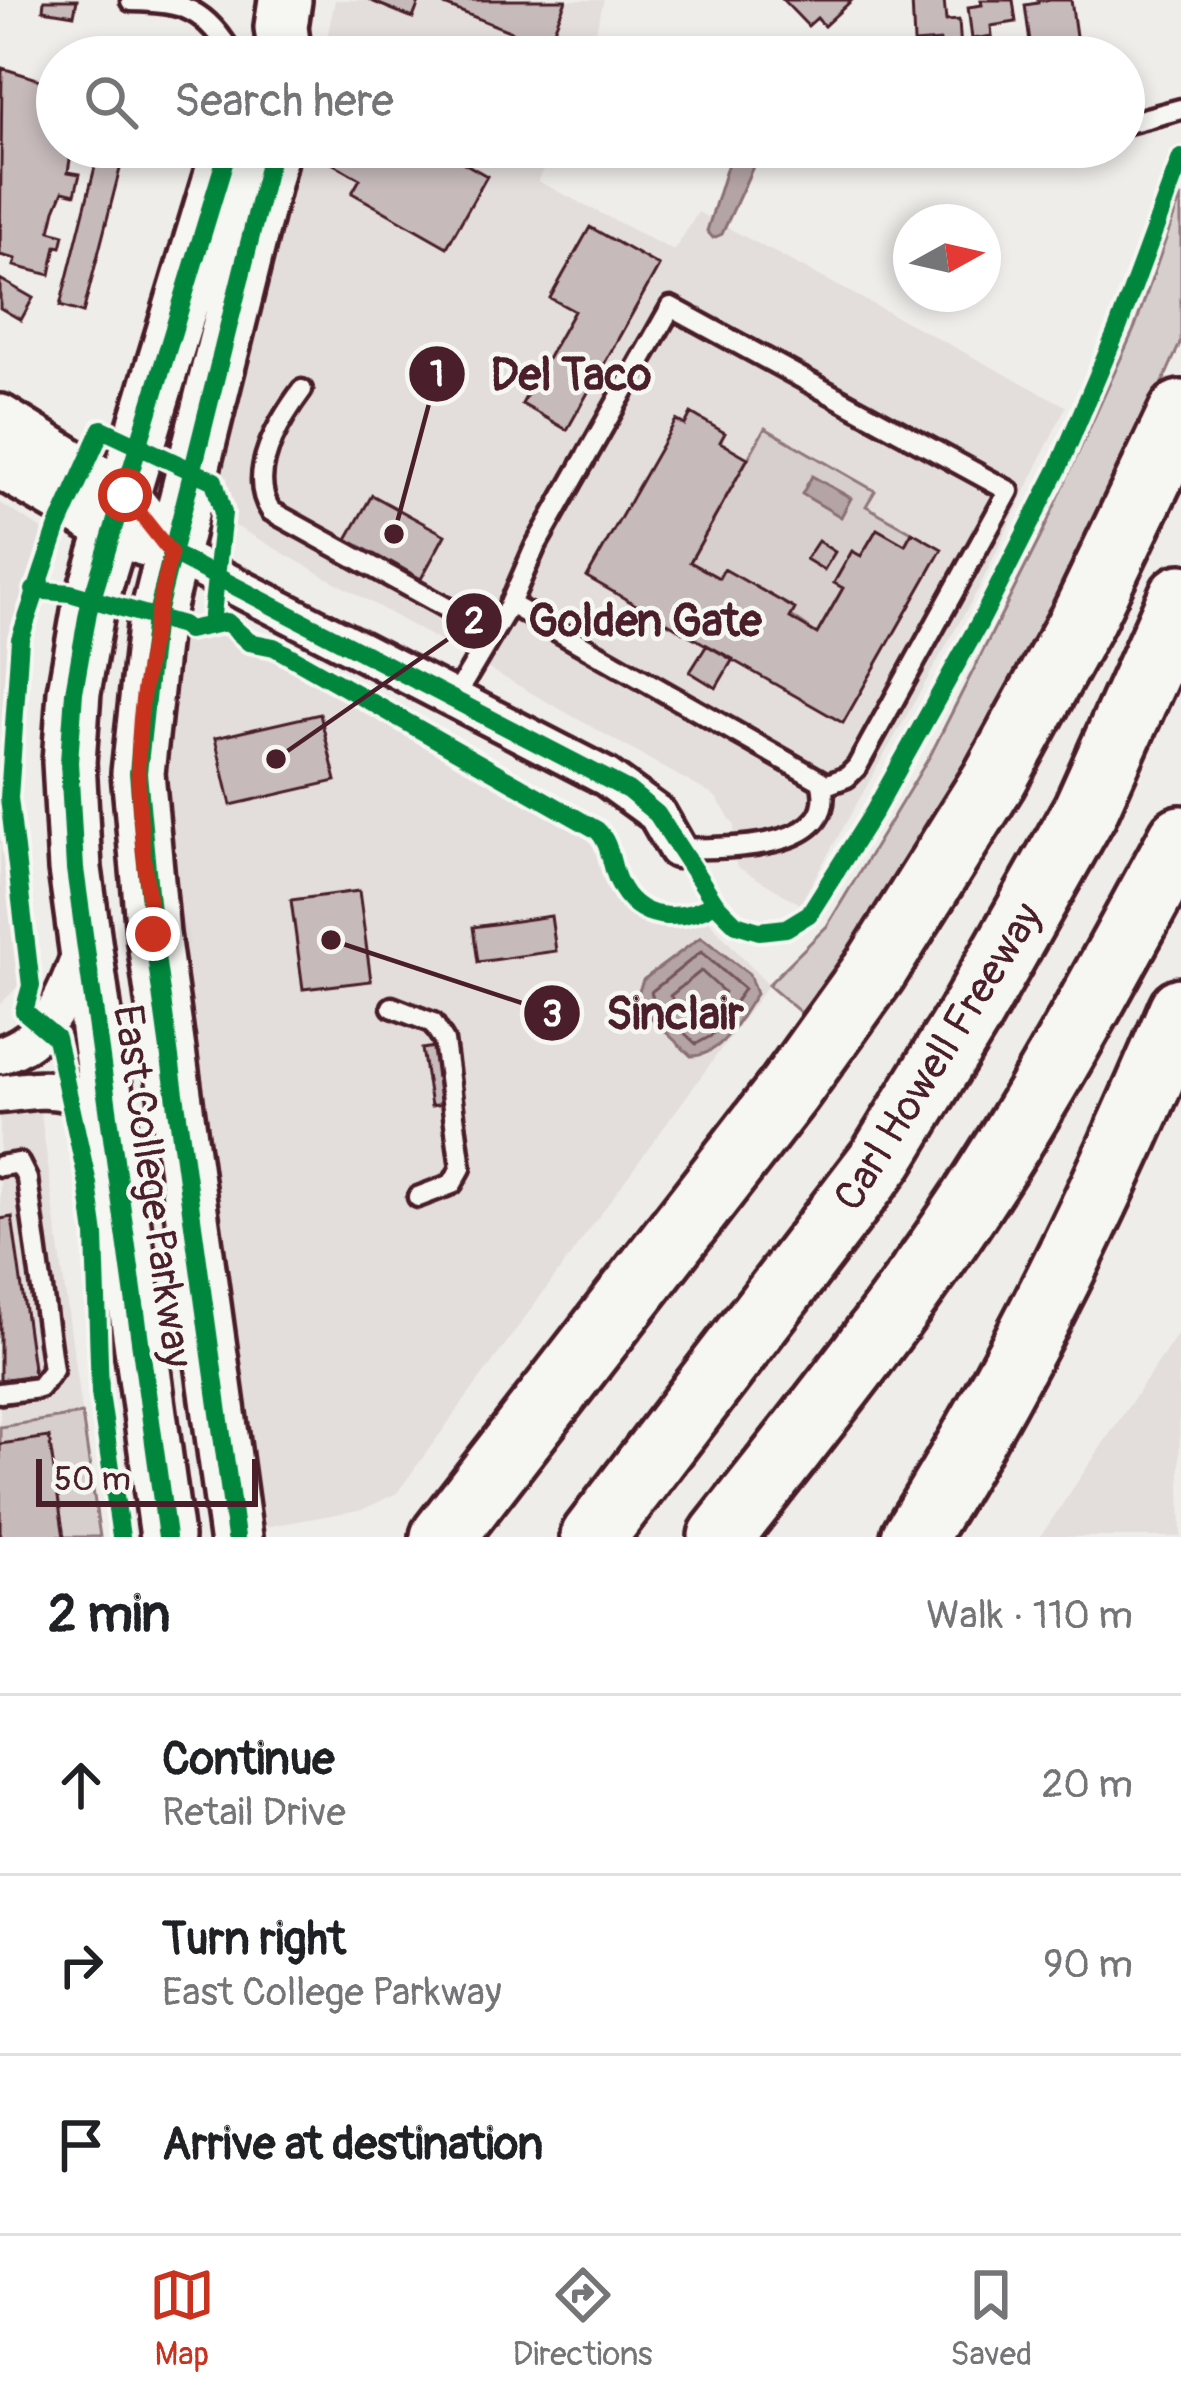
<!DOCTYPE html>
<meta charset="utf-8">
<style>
:root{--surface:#fff;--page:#f6f6f6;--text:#202124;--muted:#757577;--line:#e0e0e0;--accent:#c8321e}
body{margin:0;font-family:Pangolin,sans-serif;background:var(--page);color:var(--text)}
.compass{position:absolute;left:893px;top:204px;width:108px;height:108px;border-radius:50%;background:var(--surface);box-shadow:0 6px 18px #0003;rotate:82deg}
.scale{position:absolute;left:36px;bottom:30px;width:222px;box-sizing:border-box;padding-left:12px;border:6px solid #4a1f2b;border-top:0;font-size:33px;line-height:42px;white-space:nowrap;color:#4a1f2b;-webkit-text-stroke:9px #f6f6f2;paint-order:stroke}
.stop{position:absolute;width:36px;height:36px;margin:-27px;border:9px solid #c8321e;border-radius:50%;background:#fff}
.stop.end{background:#c8321e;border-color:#fff;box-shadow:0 3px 12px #0008}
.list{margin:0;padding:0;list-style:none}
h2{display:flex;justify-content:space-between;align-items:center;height:156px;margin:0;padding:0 48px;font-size:51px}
h2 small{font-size:39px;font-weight:400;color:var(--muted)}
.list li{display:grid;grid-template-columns:78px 1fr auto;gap:36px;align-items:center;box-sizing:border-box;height:180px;padding:0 48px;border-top:3px solid var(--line)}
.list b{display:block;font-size:45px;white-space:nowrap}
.list p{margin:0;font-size:39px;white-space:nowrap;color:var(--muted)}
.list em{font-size:39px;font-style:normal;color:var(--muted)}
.icon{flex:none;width:66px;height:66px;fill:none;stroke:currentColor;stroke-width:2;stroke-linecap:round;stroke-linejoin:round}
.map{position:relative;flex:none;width:1181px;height:1537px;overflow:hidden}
.search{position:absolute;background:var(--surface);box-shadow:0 6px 18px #0003;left:36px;right:36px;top:36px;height:132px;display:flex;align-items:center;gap:30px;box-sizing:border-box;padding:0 42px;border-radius:66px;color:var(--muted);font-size:45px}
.sheet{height:696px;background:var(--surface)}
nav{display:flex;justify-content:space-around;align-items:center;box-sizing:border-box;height:168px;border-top:3px solid var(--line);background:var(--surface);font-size:33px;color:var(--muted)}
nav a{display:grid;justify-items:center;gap:6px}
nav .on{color:var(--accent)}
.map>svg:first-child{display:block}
.built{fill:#e3dedc}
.green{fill:#d7cfce;stroke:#90777c;stroke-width:3}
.water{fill:#b4a4a5;stroke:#8a6f74;stroke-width:3}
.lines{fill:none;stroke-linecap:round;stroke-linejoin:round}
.shore{stroke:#74545c;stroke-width:3}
.building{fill:#c6babb;stroke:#4a1f2b;stroke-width:3}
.service-casing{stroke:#4a1f2b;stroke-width:27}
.minor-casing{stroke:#4a1f2b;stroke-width:45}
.tertiary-casing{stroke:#4a1f2b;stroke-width:54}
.secondary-casing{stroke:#4a1f2b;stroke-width:60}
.motorway-casing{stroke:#4a1f2b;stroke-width:72}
.service{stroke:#f6f6f2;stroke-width:18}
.minor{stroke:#f6f6f2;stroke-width:36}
.tertiary{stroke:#f6f6f2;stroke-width:45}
.secondary{stroke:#f6f6f2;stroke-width:51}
.motorway{stroke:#f6f6f2;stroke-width:63}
.cycleway-casing{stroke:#f6f6f2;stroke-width:26}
.cycleway{stroke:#00873e;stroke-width:18}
.route{stroke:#c8321e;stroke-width:15}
.labels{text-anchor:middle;stroke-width:9;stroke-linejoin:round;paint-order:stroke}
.street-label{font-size:42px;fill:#4a1f2b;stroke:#f6f6f2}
.leader{fill:none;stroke:#4a1f2b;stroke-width:4.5}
.callout-dot{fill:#4a1f2b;stroke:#f6f6f2;stroke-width:4.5}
.mark-label{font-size:36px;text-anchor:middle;font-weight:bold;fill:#fff}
.callout-label{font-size:45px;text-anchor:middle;font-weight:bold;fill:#4a1f2b;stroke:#f6f6f2;stroke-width:9;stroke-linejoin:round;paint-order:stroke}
</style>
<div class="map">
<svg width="1181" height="1537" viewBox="0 0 1181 1537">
<rect width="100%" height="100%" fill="#efedea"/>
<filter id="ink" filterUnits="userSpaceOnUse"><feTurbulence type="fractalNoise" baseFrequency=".00833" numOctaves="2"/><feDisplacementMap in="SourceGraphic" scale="24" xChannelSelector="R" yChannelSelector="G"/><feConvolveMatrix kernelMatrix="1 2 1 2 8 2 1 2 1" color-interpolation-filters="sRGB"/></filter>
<g filter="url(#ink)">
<path class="built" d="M335,0H604L589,57H323Z
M298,147H554L538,181L674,251L698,212L1066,406L979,588L800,904L736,866L734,825L716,797L230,523L212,502L209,489L274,224Z
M0,503L42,529L14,627L5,698L3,805L22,982L0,1005Z
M226,614L601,825L611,835L625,877L637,895L669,908L695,906L768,985L397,1493L364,1509L255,1529L160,810L176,635L193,618Z
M21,1109L41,1114L82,1414L0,1427V1112Z
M1178,1333L1181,1537H1040Z"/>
<path class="green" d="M1181,196V341L1114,493L1007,703L860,942L801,1013L768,985L827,926L931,754L1040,538L1135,327Z
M765,428L875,491L866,506L912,532L905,545L877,529L861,556L852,551L834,583L843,588L817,634L725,570L719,578L690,562Z
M82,1414L100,1537H0V1427Z"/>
<path class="water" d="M733,147H762L722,234L713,238L707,231Z
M812,476L851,498L841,517L802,494Z
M701,937L749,974L756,994C739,1018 723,1056 691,1056L645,1012L638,994L643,980Z"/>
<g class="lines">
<path class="shore" d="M701,952L744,989L711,1036L696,1044L655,1005L651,992Z
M701,971L724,992L697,1025L670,996Z"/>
</g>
<path class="building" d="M44,0H77L74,15L43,10Z
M369,0H420L413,18Z
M432,0H566L543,57L502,56L512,32Z
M783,0H852L824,26L817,18L808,26Z
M912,0H944L946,21L959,20L961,51L941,52L940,41L914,43Z
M981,0H1013L1016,22L991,26L992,36L972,39L968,7L982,5Z
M1038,0H1071L1077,43L1051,46L1052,57H1032L1025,5L1038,3Z
M2,68L57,85V147H72L68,172L80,174L75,194L63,191L55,210L50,231L64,235L61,247L56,246L50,275L14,266L16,259L0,255Z
M318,147H436L487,176L447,247L352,193L360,179L314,153Z
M97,159L121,165L83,313L60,306Z
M590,227L659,266L567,430L522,404L574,311L550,298Z
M0,279L33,298L21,320L0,308Z
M691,413L725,433L720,442L748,458L690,562L719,578L724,569L795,609L790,618L817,634L843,588L834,583L852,551L861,556L877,529L905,545L912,532L942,549L843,723L587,577L676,420L685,425Z
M372,495L445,535L421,579L391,562L389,566L347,539Z
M818,541L835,552L824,570L806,559Z
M707,645L733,659L716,688L690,672Z
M320,714L336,781L231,805L215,738Z
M359,891L371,981L303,989L291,900Z
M551,916L556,951L478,962L473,927Z
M453,1044L462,1101L431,1106L422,1049Z
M12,1217L34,1375L0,1380V1219Z
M34,1375L38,1400L2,1405L0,1380Z
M49,1437L64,1537H0V1444Z"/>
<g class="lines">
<defs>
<path id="service" d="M131,1C185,2 205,9 234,57
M1124,124L1181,109
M302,390C279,421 246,473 271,511L447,608
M510,604L821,781C843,854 717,847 677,849
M454,698L510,604L535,547L671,307L1009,491L857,767L847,777L823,786
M392,1007L433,1023L444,1041L461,1168L452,1184L418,1197
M0,1166L19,1163L27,1179L53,1370L39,1388L0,1393"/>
<path id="minor" d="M171,553L606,777L657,814L677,849
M0,1055C52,1039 66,993 84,946
M0,1094C56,1087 75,1082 109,1133"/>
<path id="tertiary" d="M0,418L125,495L171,553
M0,465L113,531L145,543"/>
<path id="secondary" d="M285,0L281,27L285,57
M167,1537L75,869L69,762L74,692L88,612L229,147
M236,1537L153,934L138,773L154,626L273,147"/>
<path id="motorway" d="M443,1537L789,1090L875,970L994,780L1083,618L1181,413
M593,1537L883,1157L969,1016L1085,811L1181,597
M721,1537C807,1427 895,1318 972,1201C1049,1084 1114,961 1181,838
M914,1537C1019,1370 1104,1192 1181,1010"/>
</defs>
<use href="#service" class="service-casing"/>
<use href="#minor" class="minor-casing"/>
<use href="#tertiary" class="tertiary-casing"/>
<use href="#secondary" class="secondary-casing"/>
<use href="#motorway" class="motorway-casing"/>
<use href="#service" class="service"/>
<use href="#minor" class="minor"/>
<use href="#tertiary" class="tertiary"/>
<use href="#secondary" class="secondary"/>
<use href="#motorway" class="motorway"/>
<defs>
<path id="cycleway" d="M171,553L628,790L657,814L715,903L736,924L759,931L786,928L809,914L875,810L980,622L1058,469L1118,328L1181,158
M34,590L70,593L182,625L188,630L227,622L249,642L274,647L597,830C611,843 610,864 618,881C637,923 681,923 715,903
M121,1537L100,1393L95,1235L88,1184L56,1038L24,1011L31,986L9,798L20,639L57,529L102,429L214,481L223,513L211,624
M167,1537L75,869L69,762L74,692L88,612L229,147
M236,1537L153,934L138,773L154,626L273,147"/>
</defs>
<use href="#cycleway" class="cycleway-casing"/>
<use href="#cycleway" class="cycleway"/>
</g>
</g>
<g class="lines" filter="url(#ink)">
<path class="route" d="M125,495L171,553C154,625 137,700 138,775C139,829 147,882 153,934"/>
</g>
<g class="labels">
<g class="street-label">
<text transform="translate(937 1056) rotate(-58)" y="15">Carl Howell Freeway</text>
<text transform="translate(154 1186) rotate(82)" y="15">East College Parkway</text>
</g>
</g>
<path class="leader" d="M394 534L437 374M276 759L474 621M331 940L552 1013"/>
<g class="callout-dot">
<circle cx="394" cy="534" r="12"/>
<circle cx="276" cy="759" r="12"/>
<circle cx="331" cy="940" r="12"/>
<circle cx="437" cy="374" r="30"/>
<circle cx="474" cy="621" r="30"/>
<circle cx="552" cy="1013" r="30"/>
</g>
<g class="mark-label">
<text x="437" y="386">1</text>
<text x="474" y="633">2</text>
<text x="552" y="1026">3</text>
</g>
<g class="callout-label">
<text x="571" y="390">Del Taco</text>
<text x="645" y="636">Golden Gate</text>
<text x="675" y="1029">Sinclair</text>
</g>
</svg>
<svg class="compass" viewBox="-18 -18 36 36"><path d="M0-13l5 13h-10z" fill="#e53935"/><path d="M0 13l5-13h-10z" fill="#757577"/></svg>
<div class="scale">50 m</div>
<div class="stop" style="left:125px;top:495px"></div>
<div class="stop end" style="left:153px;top:934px"></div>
<div class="search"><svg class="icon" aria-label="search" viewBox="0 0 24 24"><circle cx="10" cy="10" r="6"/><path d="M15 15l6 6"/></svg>Search here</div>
</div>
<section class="sheet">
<h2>2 min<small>Walk · 110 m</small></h2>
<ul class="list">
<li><svg class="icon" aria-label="ahead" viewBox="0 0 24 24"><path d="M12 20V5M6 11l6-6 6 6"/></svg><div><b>Continue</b><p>Retail Drive</p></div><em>20 m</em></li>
<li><svg class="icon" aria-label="right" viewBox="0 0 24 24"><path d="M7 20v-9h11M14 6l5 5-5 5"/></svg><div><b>Turn right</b><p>East College Parkway</p></div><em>90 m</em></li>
<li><svg class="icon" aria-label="arrive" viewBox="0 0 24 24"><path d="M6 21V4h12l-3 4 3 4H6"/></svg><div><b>Arrive at destination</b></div></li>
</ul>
</section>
<nav>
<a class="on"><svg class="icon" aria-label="map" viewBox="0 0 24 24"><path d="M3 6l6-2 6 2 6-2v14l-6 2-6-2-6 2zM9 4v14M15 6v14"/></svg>Map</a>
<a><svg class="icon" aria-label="directions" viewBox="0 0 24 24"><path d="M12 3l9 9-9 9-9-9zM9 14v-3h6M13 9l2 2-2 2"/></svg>Directions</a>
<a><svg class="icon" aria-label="saved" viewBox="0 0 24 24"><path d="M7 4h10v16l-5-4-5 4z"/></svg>Saved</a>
</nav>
